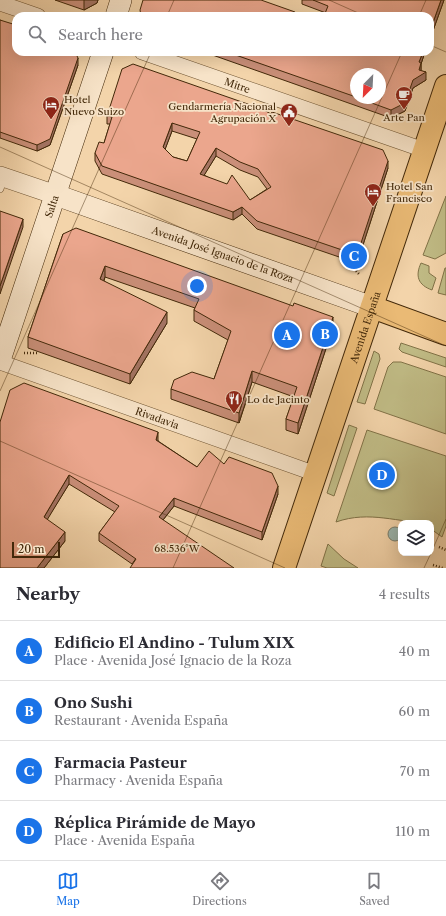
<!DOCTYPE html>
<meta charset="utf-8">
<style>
:root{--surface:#fff;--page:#f2f2f3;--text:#2b2b33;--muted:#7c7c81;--line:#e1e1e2;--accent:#1a73e8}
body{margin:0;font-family:"Libre Caslon Text",serif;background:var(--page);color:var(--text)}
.controls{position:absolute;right:12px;bottom:12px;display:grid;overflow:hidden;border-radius:8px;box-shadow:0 4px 16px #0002}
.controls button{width:36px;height:36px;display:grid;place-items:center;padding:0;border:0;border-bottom:1px solid var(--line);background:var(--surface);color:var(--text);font:20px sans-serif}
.compass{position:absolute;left:350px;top:68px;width:36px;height:36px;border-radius:50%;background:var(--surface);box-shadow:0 4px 16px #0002;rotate:204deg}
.scale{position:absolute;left:12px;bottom:10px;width:48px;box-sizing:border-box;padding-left:4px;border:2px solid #422809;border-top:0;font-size:11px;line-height:14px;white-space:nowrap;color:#422809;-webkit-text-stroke:3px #f7e3c8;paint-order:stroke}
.you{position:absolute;left:197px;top:286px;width:14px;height:14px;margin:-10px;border:3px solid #fff;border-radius:50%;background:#1a73e8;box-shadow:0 0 0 6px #1a73e833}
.badge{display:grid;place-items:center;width:26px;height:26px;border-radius:50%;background:var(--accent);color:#fff;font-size:13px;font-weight:700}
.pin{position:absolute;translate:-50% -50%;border:2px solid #fff;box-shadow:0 1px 4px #0006}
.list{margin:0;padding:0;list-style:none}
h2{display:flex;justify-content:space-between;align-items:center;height:52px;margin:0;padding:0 16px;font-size:17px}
h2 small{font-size:13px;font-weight:400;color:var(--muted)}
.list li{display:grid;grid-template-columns:26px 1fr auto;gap:12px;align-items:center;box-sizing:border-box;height:60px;padding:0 16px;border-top:1px solid var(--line)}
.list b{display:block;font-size:15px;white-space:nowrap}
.list p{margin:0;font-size:13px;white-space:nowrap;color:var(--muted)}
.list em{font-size:13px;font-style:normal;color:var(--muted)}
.icon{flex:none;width:22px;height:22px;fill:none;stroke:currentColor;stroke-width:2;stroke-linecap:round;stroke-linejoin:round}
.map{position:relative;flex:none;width:446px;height:568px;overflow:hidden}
.search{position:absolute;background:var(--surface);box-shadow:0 4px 16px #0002;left:12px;right:12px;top:12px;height:44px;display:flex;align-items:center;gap:10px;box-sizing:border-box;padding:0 14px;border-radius:12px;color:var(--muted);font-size:15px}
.sheet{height:292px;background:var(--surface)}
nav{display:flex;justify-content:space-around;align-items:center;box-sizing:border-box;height:56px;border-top:1px solid var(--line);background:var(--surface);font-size:11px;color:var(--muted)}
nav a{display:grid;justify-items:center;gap:2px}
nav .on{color:var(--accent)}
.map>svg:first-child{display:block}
.green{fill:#c0bb85;stroke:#817247}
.water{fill:#9db7af;stroke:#797e6d}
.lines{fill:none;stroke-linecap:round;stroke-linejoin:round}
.service-casing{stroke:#6e5331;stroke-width:8}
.minor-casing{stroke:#6e5331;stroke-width:16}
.tertiary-casing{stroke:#6e5331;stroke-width:20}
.secondary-casing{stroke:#422809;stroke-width:22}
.primary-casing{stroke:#422809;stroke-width:24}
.path{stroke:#422809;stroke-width:2.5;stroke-dasharray:1 2;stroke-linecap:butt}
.service{stroke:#f7e3c8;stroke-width:7}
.minor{stroke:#f7e3c8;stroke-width:15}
.tertiary{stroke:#f7e3c8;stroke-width:19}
.secondary{stroke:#f7e3c8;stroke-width:21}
.primary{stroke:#eaba75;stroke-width:22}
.wall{fill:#ca8f79;stroke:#422809;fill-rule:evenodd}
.shaded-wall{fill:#a47463;stroke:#422809}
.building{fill:#eba68d;stroke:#422809;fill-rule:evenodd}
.ticks{fill:none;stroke:#422809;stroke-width:1;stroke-opacity:0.45}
.labels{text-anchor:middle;stroke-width:3.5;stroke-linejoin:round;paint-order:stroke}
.street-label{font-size:10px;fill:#422809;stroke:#f7e3c8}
.poi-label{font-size:10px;fill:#422809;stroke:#f7e3c8;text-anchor:start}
.ticks-label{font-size:10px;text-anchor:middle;fill:#422809;stroke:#f7e3c8;stroke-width:3.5;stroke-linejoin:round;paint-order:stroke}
</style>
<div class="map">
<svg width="446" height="568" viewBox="0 0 446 568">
<rect width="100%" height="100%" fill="#f3d4aa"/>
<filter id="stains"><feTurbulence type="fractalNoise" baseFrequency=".005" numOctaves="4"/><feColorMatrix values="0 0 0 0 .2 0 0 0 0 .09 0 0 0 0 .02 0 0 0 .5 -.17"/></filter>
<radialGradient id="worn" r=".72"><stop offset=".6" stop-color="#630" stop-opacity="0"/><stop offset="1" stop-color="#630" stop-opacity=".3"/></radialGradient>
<path class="green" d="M446,196V253L435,259L423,255Z
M421,263L429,266V273L436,278L432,290C418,285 415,276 421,263Z
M445,268H446V295L438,293Z
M401,343L446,358V367L402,352L399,349Z
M374,351L379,354L380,359L365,404L357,402Z
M393,362H401L446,377V434L374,409L388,367Z
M349,425L357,428L334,496L327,493Z
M367,430L446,456V526L442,537L431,529V523C398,523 370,510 336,522Z
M328,544L344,559L358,568H327L321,566Z"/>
<path class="water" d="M388 534a7 7 0 1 1 14 0a7 7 0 1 1-14 0Z"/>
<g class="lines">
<defs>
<path id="service" d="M0,189L4,177"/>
<g id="minor">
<path d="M0,3L38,16"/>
<path id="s1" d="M142,52L424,150"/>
<path id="s2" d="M0,362L316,474"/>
</g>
<path id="tertiary" d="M0,176L56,195"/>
<g id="secondary">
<path d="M116,16L121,0"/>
<path id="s3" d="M56,195L372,307"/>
<path id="s4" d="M0,360L103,52"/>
</g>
<g id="primary">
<path d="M372,307L446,334"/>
<path id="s5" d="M284,568L446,86"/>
</g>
</defs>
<use href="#service" class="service-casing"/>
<use href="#minor" class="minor-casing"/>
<use href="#tertiary" class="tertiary-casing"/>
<use href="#secondary" class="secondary-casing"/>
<use href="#primary" class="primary-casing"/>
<path class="path" d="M348,262L359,274
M330,339L339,335
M24,353H37
M439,547L446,550
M433,565L443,568"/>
<use href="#service" class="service"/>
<use href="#minor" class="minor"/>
<use href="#tertiary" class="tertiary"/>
<use href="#secondary" class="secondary"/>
<use href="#primary" class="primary"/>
</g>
<path class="wall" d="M55,0H98L97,3L84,10Z
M302,0H444L430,39L326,13L302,4Z
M0,20L78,65L50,145L37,151L0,138Z
M204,52H425L421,64V70L426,80L413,88L405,111L391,118ZM356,74L380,98H356Z
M271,114L388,168L360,254L348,260L257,229L242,214L233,220L102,174L95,161V153L104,143L110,124H107V116ZM172,131L197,139L187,161L173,157L165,149ZM216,156L240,170L258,177L267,189L250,200L204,175Z
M63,234L333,327L298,434L286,430V419L294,397L252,382L239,423L171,399V389L214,379L228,340L194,321V310L195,308L105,277L104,281L167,323L130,384L28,348V337Z
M0,422L158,440V441L197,467L224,464L278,494L262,540L174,506L163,520L132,564L99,541V533L115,512L69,484L47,519L65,541L44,568Z"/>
<path class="shaded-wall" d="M84,0H98L97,3L84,10Z
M441,0H444L430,39V31Z
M423,52H425L421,64V71L426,72V80L413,88L405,111L391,118V110L419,62Z
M78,58V65L50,145L37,151V145Z
M172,123V131L163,155V147Z
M216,148V156L200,182V174Z
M388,161V168L360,254L348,260V252Z
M242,207V214L233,220V212Z
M23,219V227L0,294V286Z
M105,266V277L100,290V279Z
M167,312V323L130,384V374Z
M333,317V327L298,434V423Z
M252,371V382L239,423V413Z
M158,432V440L156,448V440Z
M69,475V484L44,525V517Z
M278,486V494L262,540V532Z
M174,498V506L159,525V517Z
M65,532V541L44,568H37Z"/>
<path class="building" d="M143,0H261L295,12L294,16H141L140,10Z
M313,0H441L430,31V16H324L328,6Z
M0,20L16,25V52H75L78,58L50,139L37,145L0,132Z
M227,52H423L419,62L421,63L419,70L426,72L413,80L405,103L391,110L358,98H380V74H356V97Z
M133,64L262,109L271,114L272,112L383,150L388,161L360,246L348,252L257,221L242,207L233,212L102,166L95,153L99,142L104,143L112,117L107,116L122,69ZM172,123L200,132L187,161L173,157L163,147ZM216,148L240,162L258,169L271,187L250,200L232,175L227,184L200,174Z
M0,211L23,219L0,286Z
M76,228L293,306L294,303L333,317L298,423L286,419L297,387L252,371L239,413L171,389L174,380L192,372L214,379L231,331L194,310L199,299L105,266L100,279L167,312L130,374L28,337L63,234Z
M24,383L158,432L156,440L197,467L209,451L224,464L229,457L272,473L278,486L262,532L174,498L159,517L234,568H130L136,559L99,533L119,506L69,475L44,517L65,532L37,568H0V422L10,390Z"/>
<path class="ticks" d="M329,0L365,16M167,16L174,0M419,16L426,0M430,45L446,52M0,147L446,346M0,391L151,52M0,441L285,568M431,553L446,519M173,568L402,52M424,568L431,553"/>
<defs>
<symbol id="cafe-pin" viewBox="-11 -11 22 30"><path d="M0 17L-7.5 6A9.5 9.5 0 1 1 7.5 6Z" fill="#8f2418" stroke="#f7e3c8"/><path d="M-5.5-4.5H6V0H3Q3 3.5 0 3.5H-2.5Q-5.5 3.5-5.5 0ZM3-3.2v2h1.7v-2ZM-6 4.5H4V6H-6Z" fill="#fff"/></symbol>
<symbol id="hotel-pin" viewBox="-11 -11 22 30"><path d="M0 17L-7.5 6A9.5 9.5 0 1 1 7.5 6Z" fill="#8f2418" stroke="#f7e3c8"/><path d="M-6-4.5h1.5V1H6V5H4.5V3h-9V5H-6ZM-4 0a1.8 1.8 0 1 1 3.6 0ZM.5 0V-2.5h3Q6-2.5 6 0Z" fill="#fff"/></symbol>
<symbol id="civic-pin" viewBox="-11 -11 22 30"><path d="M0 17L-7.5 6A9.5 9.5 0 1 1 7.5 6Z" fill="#8f2418" stroke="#f7e3c8"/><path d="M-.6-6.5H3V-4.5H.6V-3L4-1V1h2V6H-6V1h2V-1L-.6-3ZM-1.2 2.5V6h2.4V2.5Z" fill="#fff"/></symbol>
<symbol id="restaurant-pin" viewBox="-11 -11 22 30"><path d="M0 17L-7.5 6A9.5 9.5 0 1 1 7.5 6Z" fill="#8f2418" stroke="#f7e3c8"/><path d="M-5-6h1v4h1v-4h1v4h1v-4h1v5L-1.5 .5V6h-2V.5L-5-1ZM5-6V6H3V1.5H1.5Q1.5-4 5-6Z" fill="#fff"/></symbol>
</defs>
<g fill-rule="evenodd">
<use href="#cafe-pin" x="394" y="85" width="20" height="27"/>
<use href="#hotel-pin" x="41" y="95" width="20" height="27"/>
<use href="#civic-pin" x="279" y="102" width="20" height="27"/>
<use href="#hotel-pin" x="363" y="182" width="20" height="27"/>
<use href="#restaurant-pin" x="224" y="389" width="20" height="27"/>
</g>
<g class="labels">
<g class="street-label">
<text dy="4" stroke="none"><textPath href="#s1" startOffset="101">Mitre</textPath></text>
<text dy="4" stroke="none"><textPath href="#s4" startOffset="162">Salta</textPath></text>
<text dy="4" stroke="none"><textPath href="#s3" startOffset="177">Avenida José Ignacio de la Roza</textPath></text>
<text dy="4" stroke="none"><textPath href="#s5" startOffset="254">Avenida España</textPath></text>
<text dy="4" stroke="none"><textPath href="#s2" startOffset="167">Rivadavia</textPath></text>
</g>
<g class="poi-label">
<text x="64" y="103">Hotel<tspan x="64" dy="12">Nuevo Suizo</tspan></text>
<text x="276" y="110" text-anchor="end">Gendarmería Nacional<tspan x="276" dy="12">Agrupación X</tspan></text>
<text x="404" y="121" text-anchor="middle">Arte Pan</text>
<text x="386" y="190">Hotel San<tspan x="386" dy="12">Francisco</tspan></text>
<text x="247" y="403">Lo de Jacinto</text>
</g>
</g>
<g class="ticks-label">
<text x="177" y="552">68.536°W</text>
</g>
<rect width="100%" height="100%" filter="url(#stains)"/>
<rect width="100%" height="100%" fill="url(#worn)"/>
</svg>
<div class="controls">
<button><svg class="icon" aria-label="layers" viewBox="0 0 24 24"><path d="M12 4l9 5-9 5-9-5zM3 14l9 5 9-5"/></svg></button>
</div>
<svg class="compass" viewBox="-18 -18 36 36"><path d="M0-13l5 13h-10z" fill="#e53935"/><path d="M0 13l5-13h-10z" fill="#7c7c81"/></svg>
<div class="scale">20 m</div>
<div class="you"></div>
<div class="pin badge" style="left:287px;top:335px">A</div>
<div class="pin badge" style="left:325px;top:334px">B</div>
<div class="pin badge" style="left:354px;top:256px">C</div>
<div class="pin badge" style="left:382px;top:475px">D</div>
<div class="search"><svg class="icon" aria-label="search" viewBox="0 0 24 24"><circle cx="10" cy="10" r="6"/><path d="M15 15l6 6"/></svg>Search here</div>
</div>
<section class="sheet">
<h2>Nearby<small>4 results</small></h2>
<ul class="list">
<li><span class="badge">A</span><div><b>Edificio El Andino - Tulum XIX</b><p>Place · Avenida José Ignacio de la Roza</p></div><em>40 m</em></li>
<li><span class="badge">B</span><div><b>Ono Sushi</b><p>Restaurant · Avenida España</p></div><em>60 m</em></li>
<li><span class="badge">C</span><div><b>Farmacia Pasteur</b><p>Pharmacy · Avenida España</p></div><em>70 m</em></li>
<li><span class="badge">D</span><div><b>Réplica Pirámide de Mayo</b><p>Place · Avenida España</p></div><em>110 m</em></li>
</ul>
</section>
<nav>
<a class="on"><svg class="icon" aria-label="map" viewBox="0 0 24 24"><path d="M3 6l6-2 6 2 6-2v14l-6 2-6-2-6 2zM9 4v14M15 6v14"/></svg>Map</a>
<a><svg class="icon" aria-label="directions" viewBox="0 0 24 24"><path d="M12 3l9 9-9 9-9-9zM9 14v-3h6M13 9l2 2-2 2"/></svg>Directions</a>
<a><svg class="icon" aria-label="saved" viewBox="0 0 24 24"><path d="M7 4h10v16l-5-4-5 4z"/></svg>Saved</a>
</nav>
